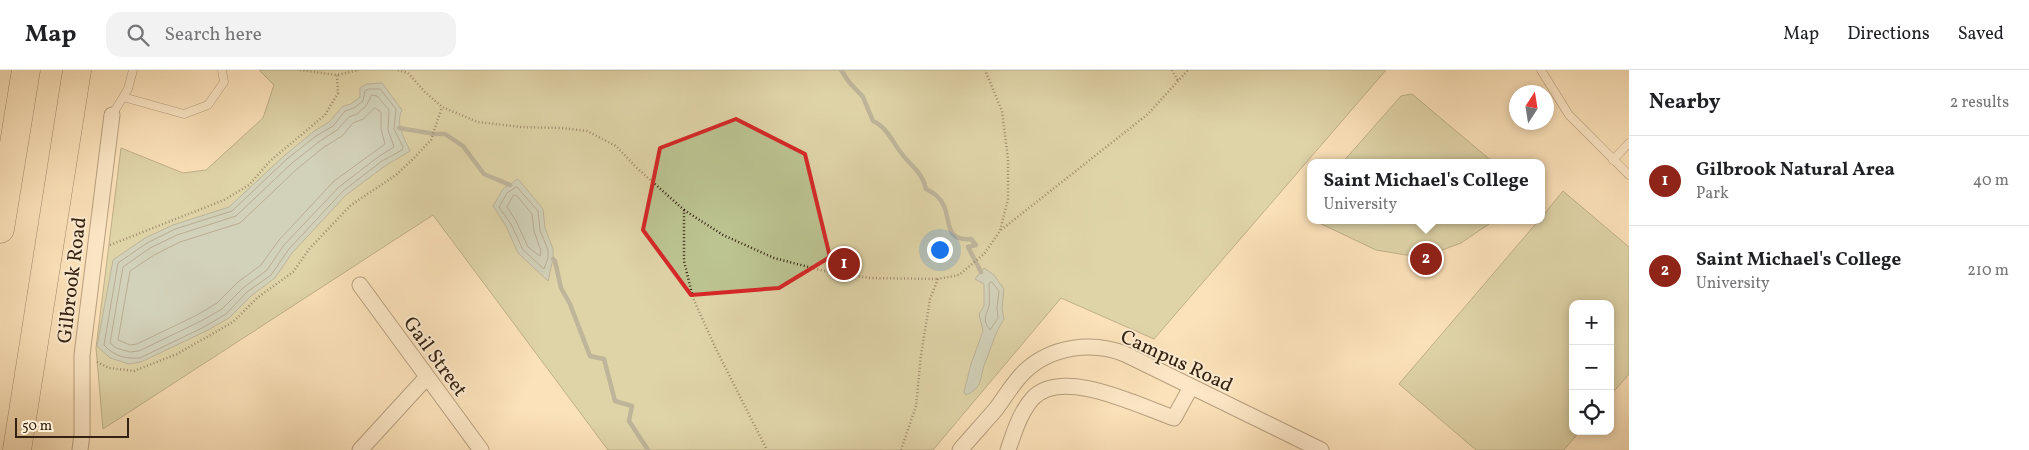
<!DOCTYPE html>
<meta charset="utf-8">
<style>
:root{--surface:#fff;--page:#f2f2f2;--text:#202124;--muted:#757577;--line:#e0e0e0;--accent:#8f2418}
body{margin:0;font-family:Vollkorn,serif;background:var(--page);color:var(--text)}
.controls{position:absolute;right:15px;bottom:15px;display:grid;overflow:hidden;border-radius:10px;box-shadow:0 2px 8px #0003}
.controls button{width:45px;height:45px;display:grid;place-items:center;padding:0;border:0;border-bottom:1px solid var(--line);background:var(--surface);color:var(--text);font:25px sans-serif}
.compass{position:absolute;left:1509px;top:15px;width:45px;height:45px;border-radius:50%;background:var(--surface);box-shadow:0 2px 8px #0003;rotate:12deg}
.scale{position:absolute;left:15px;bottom:12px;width:114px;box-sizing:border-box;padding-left:5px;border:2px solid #342111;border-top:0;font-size:14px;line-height:18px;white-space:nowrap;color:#342111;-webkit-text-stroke:4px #fdecd2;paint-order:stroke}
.you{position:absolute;left:939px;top:179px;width:18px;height:18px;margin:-12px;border:4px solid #fff;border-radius:50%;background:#1a73e8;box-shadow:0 0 0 8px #1a73e833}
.badge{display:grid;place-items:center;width:32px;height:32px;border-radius:50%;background:var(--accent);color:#fff;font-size:16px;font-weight:700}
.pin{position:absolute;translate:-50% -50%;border:2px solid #fff;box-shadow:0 1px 5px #0006}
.popup{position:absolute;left:1307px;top:89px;width:238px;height:65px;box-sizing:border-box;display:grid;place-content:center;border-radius:10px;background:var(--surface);filter:drop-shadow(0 1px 4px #0005);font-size:16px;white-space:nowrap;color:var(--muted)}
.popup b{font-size:19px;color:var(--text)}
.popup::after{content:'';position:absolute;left:50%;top:100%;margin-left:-10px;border:10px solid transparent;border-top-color:var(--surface)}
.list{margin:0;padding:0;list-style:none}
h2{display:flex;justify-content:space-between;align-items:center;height:65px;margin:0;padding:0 20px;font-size:21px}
h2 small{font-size:16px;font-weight:400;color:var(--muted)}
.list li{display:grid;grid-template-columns:32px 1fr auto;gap:15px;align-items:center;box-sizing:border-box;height:90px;padding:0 20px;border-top:1px solid var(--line)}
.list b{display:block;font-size:19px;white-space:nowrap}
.list p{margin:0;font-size:16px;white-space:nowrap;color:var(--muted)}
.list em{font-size:16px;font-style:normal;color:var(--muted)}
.icon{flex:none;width:28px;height:28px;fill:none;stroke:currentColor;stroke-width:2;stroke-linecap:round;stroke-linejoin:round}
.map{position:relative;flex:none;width:1629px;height:380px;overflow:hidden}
header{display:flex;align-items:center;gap:30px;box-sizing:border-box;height:70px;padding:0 25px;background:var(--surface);border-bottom:1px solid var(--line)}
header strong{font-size:24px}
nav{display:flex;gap:28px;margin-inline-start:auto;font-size:18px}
.search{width:350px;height:45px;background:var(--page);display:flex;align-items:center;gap:12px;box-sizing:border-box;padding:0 18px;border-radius:15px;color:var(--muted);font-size:19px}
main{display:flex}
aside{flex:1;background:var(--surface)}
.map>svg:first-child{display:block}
.green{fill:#bcc492;stroke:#787252}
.water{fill:#a1bcb8;stroke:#757e75}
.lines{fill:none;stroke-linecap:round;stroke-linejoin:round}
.shore{stroke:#6a6e64;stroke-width:1}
.stream{stroke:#757e75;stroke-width:4.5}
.service-casing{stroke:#66513b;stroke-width:9}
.minor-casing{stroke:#66513b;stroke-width:17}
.motorway-casing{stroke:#342111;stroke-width:29}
.path{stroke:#342111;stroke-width:2.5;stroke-dasharray:1 2.5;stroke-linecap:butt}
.service{stroke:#fdecd2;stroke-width:8}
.minor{stroke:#fdecd2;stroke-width:15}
.motorway{stroke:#fce2ba;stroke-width:28}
.marked{fill:none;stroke:#d62828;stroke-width:4;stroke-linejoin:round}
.labels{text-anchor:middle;stroke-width:4;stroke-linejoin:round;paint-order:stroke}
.street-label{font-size:20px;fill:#342111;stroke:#fdecd2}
</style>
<header>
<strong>Map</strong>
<div class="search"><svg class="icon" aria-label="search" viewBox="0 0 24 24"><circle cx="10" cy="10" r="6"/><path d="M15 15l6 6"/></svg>Search here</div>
<nav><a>Map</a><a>Directions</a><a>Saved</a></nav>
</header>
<main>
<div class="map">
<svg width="1629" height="380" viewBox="0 0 1629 380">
<rect width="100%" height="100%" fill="#fce2ba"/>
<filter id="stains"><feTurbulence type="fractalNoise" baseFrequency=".004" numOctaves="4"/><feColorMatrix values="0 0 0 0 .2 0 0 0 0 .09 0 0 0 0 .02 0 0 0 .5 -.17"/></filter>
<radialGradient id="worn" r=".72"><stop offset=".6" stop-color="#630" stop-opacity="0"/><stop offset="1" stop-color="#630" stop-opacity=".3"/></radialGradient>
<path class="green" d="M259,0H1386L1154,269L1061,228L933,380H608L433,145L103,359L96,278L121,78L183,103L206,100L263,48L274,15Z
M1412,24L1494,93H1342L1401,26Z
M1563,121L1629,177V304L1610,326V234H1573V361H1580L1564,380H1476L1399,314L1539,150H1541V148Z
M1313,150H1495L1461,173L1434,183L1406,185L1376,180Z"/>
<path class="water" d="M382,13L402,40C395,54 404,67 410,81L385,96L346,125L292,183L275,208L251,226L229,248L206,261L141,292L129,294L110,288L97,276L113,190L145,168L173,155L229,137L285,85L313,62L329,52L343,36L351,34L360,27V18L367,14Z
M518,109L543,139L545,158L553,179V189L548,211L518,183L506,156L493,136L503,119Z
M984,198L994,205L1004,219L1002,238L1004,249C995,262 991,279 985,293C979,308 984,317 966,325L964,322L971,294L983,261L979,244L984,236V214L975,209Z"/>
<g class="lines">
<path class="shore" d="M369,19H380L396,39L394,59L403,77L402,80L382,91L343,121L289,179L271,205L247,222L226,244L204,257L140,288C125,289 114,286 104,275L118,193L147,173L175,159L232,141L288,88L316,66L333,56L345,41L354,38L363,31L365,21Z
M372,25L377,26L389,40L388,60L394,77L378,87L339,117L284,175L267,200L243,218L222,239L201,251L139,281L130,282L116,278L110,273L123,197L150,178L177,165L236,146L292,93L320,71L337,60L349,47L357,44L366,36Z
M375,38L381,42V59L385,74L334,111L279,170L261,195L238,212L217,233L197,245L137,274L130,275L118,270L130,201L154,185L180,172L240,153L297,99L324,77L342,66L353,53L363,49Z
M517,117L538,141L540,160L548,180V188L544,199L523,180L511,154L499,137L507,123Z
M514,125L517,126L532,144L534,161L541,181L540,186L528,177L516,151L507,137Z
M992,212L999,221L997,238L998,248L990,260C982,250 986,246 989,236C990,229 989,221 989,214Z"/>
<path class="stream" d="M841,0L849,12L863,27L873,51C887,57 893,73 902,84C911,96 923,103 926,119C934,123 940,127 944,136C951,153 945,171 971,169L976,175L968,177L981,202
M399,58L435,64H445L463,76L484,104L510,115
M553,189L555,191L561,218L570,234L590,286L604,289L615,331L632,336L629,351L648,380"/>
<defs>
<path id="service" d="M1541,0L1569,45L1629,105
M123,27L184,44L208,35L224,12L222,0
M112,45L128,19L133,0
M1613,90L1629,73"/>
<path id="minor" d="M360,215L481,380
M80,380L82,364V285L112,45
M360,380L426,308
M960,380C972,366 984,353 996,339C1005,327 1013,313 1024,302C1051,276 1092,271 1125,284L1321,380
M1008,380C1014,363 1020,342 1033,328C1063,297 1139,336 1174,348L1191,317"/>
<path id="motorway" d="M0,159L26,0
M17,380L77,0"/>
</defs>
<use href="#service" class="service-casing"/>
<use href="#minor" class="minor-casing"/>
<use href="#motorway" class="motorway-casing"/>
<path class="path" d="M300,0L337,5L359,0
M398,0L408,3L425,22L442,37L478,52L521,57L562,58L587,61L616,76L637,98L684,140V191L693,228L716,279L767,380
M1172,0L1178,11
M684,140L723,165L774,188L824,201L870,208L938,209
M1001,160L1148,44L1188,0
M110,175L224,130L249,115L270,91L325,45L338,23L337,5
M97,292L109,298L134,301L177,284L233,252L257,228L293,202L310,178L351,135L396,105L411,91L431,70L442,37
M901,380L916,336L921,285L930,229L938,209L959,205L984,184L1000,161L1008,129V89L1002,41L985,0"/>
<use href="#service" class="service"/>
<use href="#minor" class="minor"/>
<use href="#motorway" class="motorway"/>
</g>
<path d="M0 0H1629V380H0ZM736,49L805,84L830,187L779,218L691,225L643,160L660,78Z" fill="#fce2ba" fill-opacity=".55" fill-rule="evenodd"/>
<path class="marked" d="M736,49L805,84L830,187L779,218L691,225L643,160L660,78Z"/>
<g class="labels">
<g class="street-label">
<text transform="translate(71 210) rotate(-83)" y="7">Gilbrook Road</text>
<text transform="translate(436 286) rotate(54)" y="7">Gail Street</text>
<text transform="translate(1177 290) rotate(25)" y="7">Campus Road</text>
</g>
</g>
<rect width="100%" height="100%" filter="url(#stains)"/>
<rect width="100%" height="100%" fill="url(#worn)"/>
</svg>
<div class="controls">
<button>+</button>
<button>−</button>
<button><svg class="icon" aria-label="locate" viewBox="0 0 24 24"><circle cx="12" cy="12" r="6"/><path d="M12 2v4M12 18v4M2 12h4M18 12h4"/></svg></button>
</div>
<svg class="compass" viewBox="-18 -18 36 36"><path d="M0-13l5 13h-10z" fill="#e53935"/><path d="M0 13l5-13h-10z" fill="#757577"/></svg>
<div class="scale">50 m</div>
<div class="you"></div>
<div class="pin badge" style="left:844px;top:194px">1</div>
<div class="pin badge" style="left:1426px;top:189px">2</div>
<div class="popup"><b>Saint Michael's College</b>University</div>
</div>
<aside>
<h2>Nearby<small>2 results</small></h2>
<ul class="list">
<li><span class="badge">1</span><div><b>Gilbrook Natural Area</b><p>Park</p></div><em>40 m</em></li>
<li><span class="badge">2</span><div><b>Saint Michael's College</b><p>University</p></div><em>210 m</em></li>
</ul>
</aside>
</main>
